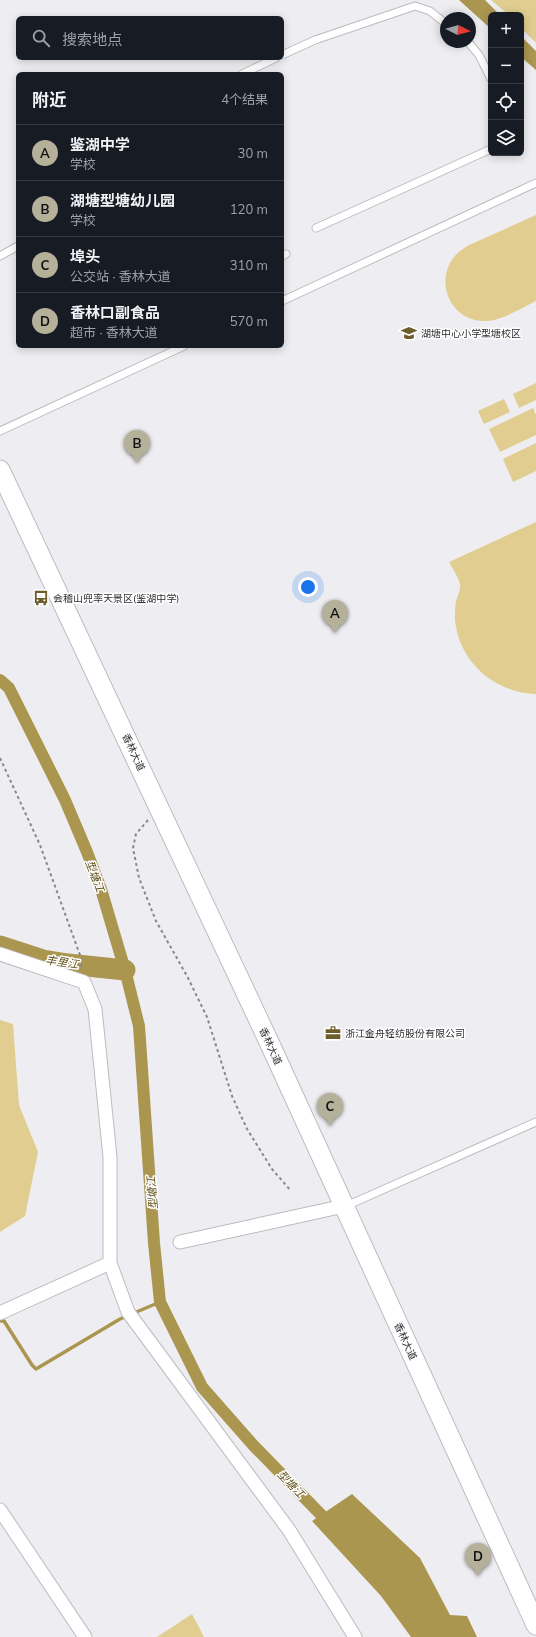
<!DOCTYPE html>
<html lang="zh">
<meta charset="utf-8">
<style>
:root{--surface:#171b24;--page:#20242c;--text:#f1f3f6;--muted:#9ea1a6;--line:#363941;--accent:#b5b09a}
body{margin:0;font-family:Mulish,"Noto Sans SC",sans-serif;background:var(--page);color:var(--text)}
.controls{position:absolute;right:12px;top:12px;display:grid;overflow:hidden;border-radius:6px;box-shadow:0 2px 10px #0003}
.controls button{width:36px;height:36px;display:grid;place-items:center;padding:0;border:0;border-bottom:1px solid var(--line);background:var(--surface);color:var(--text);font:20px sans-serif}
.compass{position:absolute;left:440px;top:12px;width:36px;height:36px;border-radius:50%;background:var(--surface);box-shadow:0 2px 10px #0003;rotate:96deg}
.you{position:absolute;left:308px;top:587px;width:14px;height:14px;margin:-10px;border:3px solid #fff;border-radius:50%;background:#1a73e8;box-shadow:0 0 0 6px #1a73e833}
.badge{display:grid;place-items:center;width:26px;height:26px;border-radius:50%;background:var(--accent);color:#111;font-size:13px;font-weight:700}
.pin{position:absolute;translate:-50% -33px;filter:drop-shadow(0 1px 2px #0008)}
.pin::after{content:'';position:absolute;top:21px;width:14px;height:12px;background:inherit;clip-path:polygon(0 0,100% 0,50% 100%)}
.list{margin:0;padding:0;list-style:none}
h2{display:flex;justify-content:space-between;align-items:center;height:52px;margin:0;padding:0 16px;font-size:17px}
h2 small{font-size:13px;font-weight:400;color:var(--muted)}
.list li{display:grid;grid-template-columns:26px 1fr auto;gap:12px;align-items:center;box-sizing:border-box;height:56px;padding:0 16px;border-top:1px solid var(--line)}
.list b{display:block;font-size:15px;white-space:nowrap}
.list p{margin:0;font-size:13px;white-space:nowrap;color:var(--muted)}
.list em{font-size:13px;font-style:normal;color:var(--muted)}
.icon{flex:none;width:22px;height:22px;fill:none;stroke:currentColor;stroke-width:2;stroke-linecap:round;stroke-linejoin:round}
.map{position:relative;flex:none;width:536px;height:1637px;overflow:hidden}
.search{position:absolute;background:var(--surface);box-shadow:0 2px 10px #0003;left:16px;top:16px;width:268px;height:44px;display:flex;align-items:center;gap:10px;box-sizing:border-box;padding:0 14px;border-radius:6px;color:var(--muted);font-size:15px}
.panel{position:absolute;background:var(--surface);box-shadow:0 2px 10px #0003;left:16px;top:72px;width:268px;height:276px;border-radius:6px}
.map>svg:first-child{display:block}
.green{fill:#e1cd90}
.water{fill:#ab9650}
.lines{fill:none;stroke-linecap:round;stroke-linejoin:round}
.stream{stroke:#ab9650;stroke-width:3.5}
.canal{stroke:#ab9650;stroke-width:12}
.river{stroke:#ab9650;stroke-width:21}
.service-casing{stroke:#bcbbbf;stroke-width:9}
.minor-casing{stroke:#bcbbbf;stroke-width:15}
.secondary-casing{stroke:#bcbbbf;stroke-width:21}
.path{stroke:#88888b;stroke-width:2;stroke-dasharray:3 3;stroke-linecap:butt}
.service{stroke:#fff;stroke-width:7}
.minor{stroke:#fff;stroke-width:13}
.secondary{stroke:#fff;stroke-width:19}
.labels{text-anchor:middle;stroke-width:3;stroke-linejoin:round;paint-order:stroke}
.poi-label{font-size:10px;fill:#302f31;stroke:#fff;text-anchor:start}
.street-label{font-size:10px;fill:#302f31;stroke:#fff}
.water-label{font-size:11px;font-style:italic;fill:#61511b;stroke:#fff}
</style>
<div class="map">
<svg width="536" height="1637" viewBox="0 0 536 1637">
<rect width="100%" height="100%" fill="#eeeef2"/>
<path class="green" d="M491,0H536V43L521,28V15H509Z
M536,215V301C521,308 502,321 485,321C455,322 436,289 450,263C454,255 460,251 467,246Z
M536,383V400L519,408L513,394Z
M504,399L510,412L484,424L478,411Z
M533,408L536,415V435L500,452L489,429Z
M536,443V471L513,482L503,459Z
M536,522V694C495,693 459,662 455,620C455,615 455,607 456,602C457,597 461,589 460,584C458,577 453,569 449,562Z
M0,1020L13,1024L19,1105L38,1152L25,1216L0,1232Z
M192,1614L204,1637H157Z"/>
<path class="water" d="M459,0H485L500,15H491V29Z
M521,36L536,51V70L521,57Z
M352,1494L420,1558L450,1615L467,1616L477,1637H411L381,1596L312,1521Z"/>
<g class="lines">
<path class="stream" d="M0,1321H4L32,1365L36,1369L120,1319L160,1302"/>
<path class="canal" d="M0,680L9,688L65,800L87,852L101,889L125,970L139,1026L154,1243L160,1302L202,1387L254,1446L332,1526"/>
<path class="river" d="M0,946L43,960L68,964L125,970"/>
<defs>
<path id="service" d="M468,42L479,55L491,79
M282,55L315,40L415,6L430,11L446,24
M242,74L276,58
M316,228L491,149
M0,256L18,246
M282,256L286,254
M282,301L536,183
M0,431L184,346
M346,1206L536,1122"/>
<path id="minor" d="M0,954L84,982L95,1009L110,1157V1263L128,1312L289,1530L355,1637
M180,1242L344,1206
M0,1313L110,1263
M0,1510L85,1637"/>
<path id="secondary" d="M0,470L269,1042L536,1625"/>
</defs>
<use href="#service" class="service-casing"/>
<use href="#minor" class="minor-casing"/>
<use href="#secondary" class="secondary-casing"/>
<path class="path" d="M0,758L40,845L80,955L82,969
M148,820L136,834L133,848L139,878L156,921L187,976L207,1017L232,1096L247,1129L272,1169L291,1191"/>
<use href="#service" class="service"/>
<use href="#minor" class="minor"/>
<use href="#secondary" class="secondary"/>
</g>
<defs>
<symbol id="school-bare" viewBox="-9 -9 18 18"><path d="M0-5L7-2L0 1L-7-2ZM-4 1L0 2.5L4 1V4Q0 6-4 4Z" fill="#6c5d2a" stroke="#fff" stroke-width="2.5" paint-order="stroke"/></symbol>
<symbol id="bus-bare" viewBox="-9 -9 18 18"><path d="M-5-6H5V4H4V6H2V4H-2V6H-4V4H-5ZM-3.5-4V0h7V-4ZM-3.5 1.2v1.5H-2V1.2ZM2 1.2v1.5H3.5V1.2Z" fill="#6c5d2a" stroke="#fff" stroke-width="2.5" paint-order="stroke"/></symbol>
<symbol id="office-bare" viewBox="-9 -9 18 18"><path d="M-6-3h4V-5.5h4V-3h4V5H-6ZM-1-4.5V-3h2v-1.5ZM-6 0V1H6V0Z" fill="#6c5d2a" stroke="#fff" stroke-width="2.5" paint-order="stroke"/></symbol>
</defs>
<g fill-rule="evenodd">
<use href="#school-bare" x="398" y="322" width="22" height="22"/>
<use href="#bus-bare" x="30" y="587" width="22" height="22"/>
<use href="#office-bare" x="322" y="1022" width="22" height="22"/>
</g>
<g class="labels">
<g class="poi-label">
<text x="421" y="337">湖塘中心小学型塘校区</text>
<text x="53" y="602">会稽山兜率天景区(鉴湖中学)</text>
<text x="345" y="1037">浙江金舟轻纺股份有限公司</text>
</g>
<g class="street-label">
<text transform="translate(134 752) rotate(65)" y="4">香林大道</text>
<text transform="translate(271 1046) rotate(65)" y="4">香林大道</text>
<text transform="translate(406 1341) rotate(65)" y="4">香林大道</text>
</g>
<g class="water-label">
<text transform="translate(95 876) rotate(69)" y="4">型塘江</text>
<text transform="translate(62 962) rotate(8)" y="4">丰里江</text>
<text transform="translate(152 1193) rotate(-95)" y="4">型塘江</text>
<text transform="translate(291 1484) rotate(46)" y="4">型塘江</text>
</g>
</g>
</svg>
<div class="controls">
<button>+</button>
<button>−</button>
<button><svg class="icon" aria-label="locate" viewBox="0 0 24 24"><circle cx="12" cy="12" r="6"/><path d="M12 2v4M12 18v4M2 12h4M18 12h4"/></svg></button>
<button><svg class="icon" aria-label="layers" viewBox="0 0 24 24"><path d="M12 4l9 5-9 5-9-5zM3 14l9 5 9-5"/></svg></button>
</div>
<svg class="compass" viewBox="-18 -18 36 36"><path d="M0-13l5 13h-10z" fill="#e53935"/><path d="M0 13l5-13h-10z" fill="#9ea1a6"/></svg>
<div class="you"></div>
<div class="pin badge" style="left:335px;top:633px">A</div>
<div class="pin badge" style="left:137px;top:463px">B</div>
<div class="pin badge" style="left:330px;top:1126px">C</div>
<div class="pin badge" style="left:478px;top:1576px">D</div>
<div class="search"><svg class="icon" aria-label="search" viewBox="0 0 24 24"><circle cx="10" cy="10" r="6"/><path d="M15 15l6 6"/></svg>搜索地点</div>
<section class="panel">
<h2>附近<small>4个结果</small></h2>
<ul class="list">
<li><span class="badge">A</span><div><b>鉴湖中学</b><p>学校</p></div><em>30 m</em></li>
<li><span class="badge">B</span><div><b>湖塘型塘幼儿园</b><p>学校</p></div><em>120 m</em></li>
<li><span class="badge">C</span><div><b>埠头</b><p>公交站 · 香林大道</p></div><em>310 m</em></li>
<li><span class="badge">D</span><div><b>香林口副食品</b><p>超市 · 香林大道</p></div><em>570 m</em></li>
</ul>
</section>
</div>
